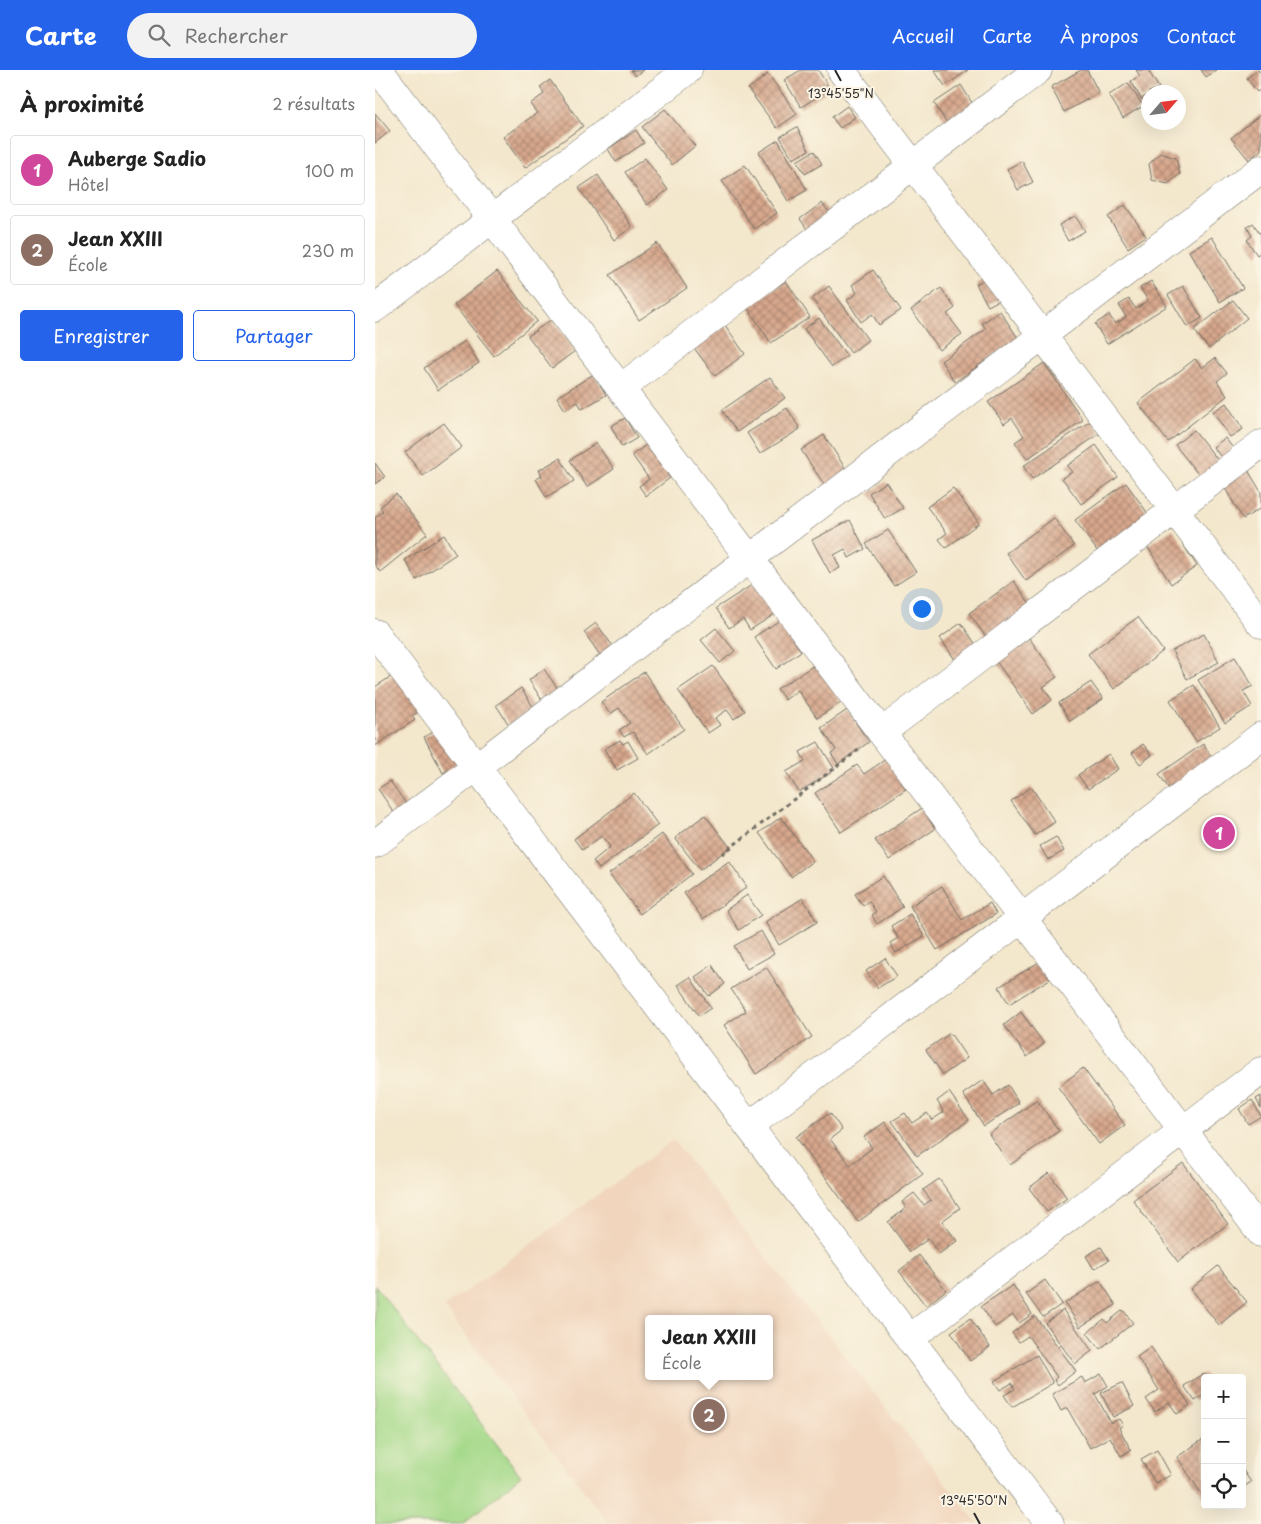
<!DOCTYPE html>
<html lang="fr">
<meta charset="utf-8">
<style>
:root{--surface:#fff;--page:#f2f2f2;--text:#222;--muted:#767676;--line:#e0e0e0;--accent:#2563eb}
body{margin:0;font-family:"Playpen Sans",sans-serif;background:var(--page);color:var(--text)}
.controls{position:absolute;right:15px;bottom:15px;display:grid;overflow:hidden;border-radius:5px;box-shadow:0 5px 20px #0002}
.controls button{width:45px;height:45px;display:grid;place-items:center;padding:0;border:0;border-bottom:1px solid var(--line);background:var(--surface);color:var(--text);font:25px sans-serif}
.compass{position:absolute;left:766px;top:15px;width:45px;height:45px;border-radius:50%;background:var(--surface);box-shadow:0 5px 20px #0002;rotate:62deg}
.you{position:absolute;left:546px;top:538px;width:18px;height:18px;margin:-12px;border:4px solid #fff;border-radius:50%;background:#1a73e8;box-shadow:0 0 0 8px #1a73e833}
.badge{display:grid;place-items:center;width:32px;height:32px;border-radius:50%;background:var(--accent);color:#fff;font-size:16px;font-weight:700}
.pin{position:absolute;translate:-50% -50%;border:2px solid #fff;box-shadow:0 1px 5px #0006}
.popup{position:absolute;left:270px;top:1245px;width:128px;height:65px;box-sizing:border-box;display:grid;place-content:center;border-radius:5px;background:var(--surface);filter:drop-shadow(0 1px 4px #0005);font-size:16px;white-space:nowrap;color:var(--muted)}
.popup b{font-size:19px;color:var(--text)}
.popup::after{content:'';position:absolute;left:50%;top:100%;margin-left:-10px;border:10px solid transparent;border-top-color:var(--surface)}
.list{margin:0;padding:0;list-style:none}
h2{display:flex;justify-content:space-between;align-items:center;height:65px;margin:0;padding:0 20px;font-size:21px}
h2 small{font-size:16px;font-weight:400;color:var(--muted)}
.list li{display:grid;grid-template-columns:32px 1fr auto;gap:15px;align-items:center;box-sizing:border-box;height:70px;margin:0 10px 10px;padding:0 10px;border:1px solid var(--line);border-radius:5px}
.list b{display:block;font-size:19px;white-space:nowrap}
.list p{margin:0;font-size:16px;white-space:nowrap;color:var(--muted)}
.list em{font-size:16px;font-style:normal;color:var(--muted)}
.actions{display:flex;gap:10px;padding:15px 20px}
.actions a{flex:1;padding:11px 0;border:1px solid var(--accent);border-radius:5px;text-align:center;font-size:18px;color:var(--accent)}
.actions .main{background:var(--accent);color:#fff}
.icon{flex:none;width:28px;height:28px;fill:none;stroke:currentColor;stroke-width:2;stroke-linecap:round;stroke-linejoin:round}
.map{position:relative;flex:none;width:886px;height:1454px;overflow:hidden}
header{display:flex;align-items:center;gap:30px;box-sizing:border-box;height:70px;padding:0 25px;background:var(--accent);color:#fff}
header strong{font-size:24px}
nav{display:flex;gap:28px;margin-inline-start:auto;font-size:18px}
.search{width:350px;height:45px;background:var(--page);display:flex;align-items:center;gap:12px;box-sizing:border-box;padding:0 18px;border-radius:28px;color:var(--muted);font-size:19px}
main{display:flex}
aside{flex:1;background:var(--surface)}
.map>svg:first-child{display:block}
.built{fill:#f1d5bd;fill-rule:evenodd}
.green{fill:#a5d98a;stroke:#68825a}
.building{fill:url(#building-cross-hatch)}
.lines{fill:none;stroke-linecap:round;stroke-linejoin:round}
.minor-casing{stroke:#716d63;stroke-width:29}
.path{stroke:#716d63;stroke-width:3;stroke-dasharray:4 4;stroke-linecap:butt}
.minor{stroke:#fff;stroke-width:28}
.ticks{fill:none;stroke:#2b2b2b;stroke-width:2}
.ticks-label{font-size:12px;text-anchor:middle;fill:#2b2b2b;stroke:#fcf5e5;stroke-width:4;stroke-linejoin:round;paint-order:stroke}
</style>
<header>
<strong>Carte</strong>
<div class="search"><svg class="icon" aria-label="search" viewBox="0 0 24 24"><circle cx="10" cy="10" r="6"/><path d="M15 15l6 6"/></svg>Rechercher</div>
<nav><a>Accueil</a><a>Carte</a><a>À propos</a><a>Contact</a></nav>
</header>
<main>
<aside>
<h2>À proximité<small>2 résultats</small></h2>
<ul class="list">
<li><span class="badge" style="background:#d1479c">1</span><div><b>Auberge Sadio</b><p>Hôtel</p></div><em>100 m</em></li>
<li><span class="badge" style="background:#8d6e63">2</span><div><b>Jean XXIII</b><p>École</p></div><em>230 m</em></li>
</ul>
<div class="actions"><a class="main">Enregistrer</a><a>Partager</a></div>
</aside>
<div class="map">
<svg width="886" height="1454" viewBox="0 0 886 1454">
<defs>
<pattern id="building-cross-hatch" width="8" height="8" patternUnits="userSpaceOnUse" patternTransform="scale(1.25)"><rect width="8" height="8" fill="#d7a78c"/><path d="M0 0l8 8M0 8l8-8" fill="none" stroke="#af8873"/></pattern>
</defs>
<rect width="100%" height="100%" fill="#fcf5e5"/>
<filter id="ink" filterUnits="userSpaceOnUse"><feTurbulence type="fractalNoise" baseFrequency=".02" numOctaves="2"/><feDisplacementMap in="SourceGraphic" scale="10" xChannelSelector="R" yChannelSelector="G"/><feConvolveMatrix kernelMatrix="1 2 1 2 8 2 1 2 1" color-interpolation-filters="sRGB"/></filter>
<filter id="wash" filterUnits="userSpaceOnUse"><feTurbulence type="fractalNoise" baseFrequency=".0096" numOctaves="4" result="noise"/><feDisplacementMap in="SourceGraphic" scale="20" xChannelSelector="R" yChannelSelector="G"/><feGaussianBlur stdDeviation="1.12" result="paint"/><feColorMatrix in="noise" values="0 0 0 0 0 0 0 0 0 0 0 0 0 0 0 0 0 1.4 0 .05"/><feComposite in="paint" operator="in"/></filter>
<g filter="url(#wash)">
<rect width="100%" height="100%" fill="#f3e7cc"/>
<path class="built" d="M298,1070L603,1454H234L69,1237ZM274,1249H394V1306H274Z"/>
<path class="green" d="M0,1215L146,1406L87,1454H0Z"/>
<g id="blocks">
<path class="building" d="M256,0H268L260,6Z
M426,0H443L455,19L426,37L409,10Z
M559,0H593L570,16Z
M706,0H712L724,23L689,42L676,17Z
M761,0H773L784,18L774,22V24L766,29L756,11L765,6Z
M826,0H841L831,7Z
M882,0L886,2V19L882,22L872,8Z
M393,4L422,44L402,58L373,19Z
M175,10L208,56L150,98L128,67L162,43L155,34L169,24L165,17Z
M753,13L768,36L748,48L734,25Z
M586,15L604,44L577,61L559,33Z
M472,36L480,47L465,58L457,47Z
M290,39L320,76L297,95L267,57Z
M0,43L15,61L0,73Z
M886,44V80L874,90L856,68Z
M422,57L434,80L418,89L405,67Z
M261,60L269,73L241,92L233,79Z
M403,70L432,120L413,131L384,82Z
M439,81L447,94L430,104L422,91Z
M785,83L801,88L805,104L793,114L777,110L774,94Z
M270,88L293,120L272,135L250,102Z
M647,91L658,112L643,120L632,99Z
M370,95L402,143L379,159L347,111Z
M223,105L257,157L239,170L204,118Z
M447,133L460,150L437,166L425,149Z
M750,135L771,166L753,178L733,147Z
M700,146L710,161L693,171L684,155Z
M878,153L886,165V182L882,185L872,170L877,166L872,157Z
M837,167L868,218L845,232L814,181Z
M282,173L312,218L264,250L235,205Z
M498,200L526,240L504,255L497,244L486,252L472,230L482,223L477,215Z
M122,201L162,251L119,286L79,235Z
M620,204L632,226L613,236L601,214Z
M411,211L435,247L396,273L372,237Z
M776,211L792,236L732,274L720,254L734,245L740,254L751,247L744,235L754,229L761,239L773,230L765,218Z
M454,216L493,270L476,283L437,229Z
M808,216L827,248L812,257L793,225Z
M566,218L580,238L572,244L587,264L564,280L536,240Z
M858,230L872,248L834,279L819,260Z
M625,241L643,268L580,312L566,291L611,259L607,253Z
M444,248L472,286L457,297L429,259Z
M177,249L200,281L177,298L153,266Z
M350,255L370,284L340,306L319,278Z
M90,271L104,293L63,320L49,298Z
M840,288L852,303L842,311L852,326L793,372L763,333L820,289L827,298Z
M669,293L708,350L652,389L640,372L649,366L637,348L629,354L613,332Z
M219,304L231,325L207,339L203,332L190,340L182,327Z
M395,307L410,328L362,362L347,340Z
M851,333L868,359L855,367L838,342Z
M412,338L425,359L385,384L372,363Z
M250,348L262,368L247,377L236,356Z
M717,350L726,363L657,409L648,396Z
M69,353L87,377L48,406L30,382Z
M819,360L846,394L827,409L800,375Z
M449,365L472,401L450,416L426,380Z
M850,368L862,383L850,392L838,377Z
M221,373L239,399L212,417L195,390Z
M271,375L295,408L271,426L264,416L274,409L257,385Z
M721,375L743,407L706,434L687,408L697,402L692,396Z
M185,388L199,411L171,427L161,409L167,406L164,400Z
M0,393L10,407L0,414Z
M873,400L886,422V438L868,449L848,415Z
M511,412L528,438L510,449L494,423Z
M751,413L774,445L723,482L700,450Z
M578,418L604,453L571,478L564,469L572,463L552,437Z
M21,424L52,464L5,502L0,495V448L8,441L5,437Z
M679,448L699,476L651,511L631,483Z
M475,450L490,479L474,488L470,479L459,485L465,498L455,503L437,470Z
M798,459L822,496L796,514L772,476Z
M513,460L541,502L519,516L491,474Z
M69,465L81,484L42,510L30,490Z
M639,511L658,538L613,570L594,543Z
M380,513L400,544L375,560L368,549L354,558L341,538Z
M763,547L788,581L739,619L713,584Z
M405,550L426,581L401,599L379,567Z
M221,553L240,579L227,588L209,562Z
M586,553L604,579L583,594L565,568Z
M341,558L360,581L345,593L326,570Z
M829,564L844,592L812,609L797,581Z
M652,565L682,607L668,617L677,630L658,644L619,588Z
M860,587L878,616L868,621L877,636L850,653L823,610Z
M441,594L466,632L442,648L423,620L410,630L402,619Z
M32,596L56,633L37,646L40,650L0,676V617Z
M338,596L370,641L359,649L352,640L340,648L345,655L333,663L303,620Z
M169,599L183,619L167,630L154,610Z
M269,602L309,659L273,684L258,662L249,667L244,660L255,653L244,638L235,644L226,632Z
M716,612L728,629L695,651L684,633Z
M819,615L845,657L821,672L795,630Z
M146,618L159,638L134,655L121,635Z
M472,640L494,672L463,694L456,683L461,680L446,658Z
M76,653L95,688L68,703L49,667Z
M245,670L248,674L253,671L263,688L242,700L229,679Z
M443,672L460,700L424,722L411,702L430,691L425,682Z
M768,674L777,685L765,694L757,683Z
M828,674L840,692L796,722L784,704Z
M734,684L743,699L713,719L703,705Z
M511,689L531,719L466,762L440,723L482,695L489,704Z
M15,711L32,735L20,744L3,719Z
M656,717L680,752L660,765L636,731Z
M259,723L283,755L224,799L218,791L235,777L227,766L207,780L199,769Z
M547,738L560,759L514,790L500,770Z
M330,745L355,777L325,800L300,768Z
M406,747L438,791L416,807L384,763Z
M287,764L317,804L265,844L234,804Z
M681,767L689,781L673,790L665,776Z
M354,791L372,817L328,849L309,823Z
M508,806L528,837L502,854L497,845L501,842L494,831L488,836L480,824Z
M567,816L587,850L615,833L621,844L562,880L535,836Z
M372,825L386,845L364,860L351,840Z
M428,828L442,852L404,875L390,852Z
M535,844L549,866L521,883L515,873L523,868L516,856Z
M386,861L399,884L372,899L359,876Z
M510,888L522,906L503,918L491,901Z
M664,892L675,909L634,934L624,917Z
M337,895L350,914L334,926L320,907Z
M391,897L437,967L381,1004L349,955L371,941L356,919Z
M315,907L336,938L324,946L303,915Z
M646,942L669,974L652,987L629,955Z
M575,963L592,988L568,1005L551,980Z
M708,998L750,1055L724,1074L683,1017Z
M608,1010L618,1025L633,1015L644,1033L609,1056L588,1024Z
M574,1022L594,1050L542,1086L517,1051L530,1043L537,1053L552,1043L557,1050L569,1042L562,1031Z
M886,1026V1038L881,1029Z
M662,1030L684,1061L635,1095L614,1064Z
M877,1030L886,1046L873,1054L864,1039Z
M455,1043L467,1060L455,1069L475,1095L497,1078L489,1067L510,1052L548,1104L483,1152L421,1067Z
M808,1093L853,1154L803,1192L758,1130Z
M674,1103L692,1128L672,1142L654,1118Z
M564,1109L585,1138L567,1151L582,1171L564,1184L553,1169L535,1182L513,1152L531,1138L527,1132L539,1123L549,1135L556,1130L548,1120Z
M726,1177L734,1190L719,1199L711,1186Z
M544,1185L571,1220L551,1236L524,1201Z
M843,1196L872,1232L844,1255L815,1219Z
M670,1210L687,1234L668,1247L651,1224Z
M725,1211L741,1235L705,1257L690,1233Z
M638,1215L657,1244L644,1253L638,1245L620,1257L606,1236Z
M688,1240L717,1281L700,1294L670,1253Z
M748,1240L758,1253L725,1279L712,1263L729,1249L732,1253Z
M660,1246L701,1301L683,1315L679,1310L682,1307L653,1266L644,1272L637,1263Z
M595,1248L615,1277L595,1291L576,1262Z
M776,1277L815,1335L802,1344L794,1332L780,1342L771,1329L784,1320L762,1287Z
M662,1285L678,1313L637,1337L629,1325L640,1319L637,1313L625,1320L619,1311Z
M829,1303L832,1308H830V1324L820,1331L809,1316Z
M726,1304L733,1316L720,1324L736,1353L744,1349L748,1355L744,1358L756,1380L746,1386L735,1367L715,1378L692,1338L686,1341L677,1324L707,1307L710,1313Z
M747,1313L759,1336L738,1347L726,1323Z
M830,1368V1429L802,1387Z
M782,1380L796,1405L780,1413L766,1389Z
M867,1399L876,1412L867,1418Z"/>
</g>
</g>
<g filter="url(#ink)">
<use href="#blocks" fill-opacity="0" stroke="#716d63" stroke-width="1"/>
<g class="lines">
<defs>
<path id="minor" d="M4,0L886,1163
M466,0L886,554
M0,238L313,0
M246,318L663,0
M0,563L675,1454
M507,662L886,374
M0,774L886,99
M374,1056L886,666
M534,1269L886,1001"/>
</defs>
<use href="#minor" class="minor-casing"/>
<path class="path" d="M347,784L486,678"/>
<use href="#minor" class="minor"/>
</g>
</g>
<path class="ticks" d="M460,0L466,11M599,1443L605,1454"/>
<g class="ticks-label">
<text x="466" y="28">13°45'55"N</text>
<text x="599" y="1435">13°45'50"N</text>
</g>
</svg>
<div class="controls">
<button>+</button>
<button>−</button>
<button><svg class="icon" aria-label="locate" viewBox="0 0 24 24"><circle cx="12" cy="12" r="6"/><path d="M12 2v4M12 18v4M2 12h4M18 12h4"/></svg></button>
</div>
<svg class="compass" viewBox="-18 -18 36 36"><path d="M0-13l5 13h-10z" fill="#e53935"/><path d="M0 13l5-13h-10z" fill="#767676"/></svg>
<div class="you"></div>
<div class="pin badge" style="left:844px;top:763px;background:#d1479c">1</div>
<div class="pin badge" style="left:334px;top:1345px;background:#8d6e63">2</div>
<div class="popup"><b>Jean XXIII</b>École</div>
</div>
</main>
